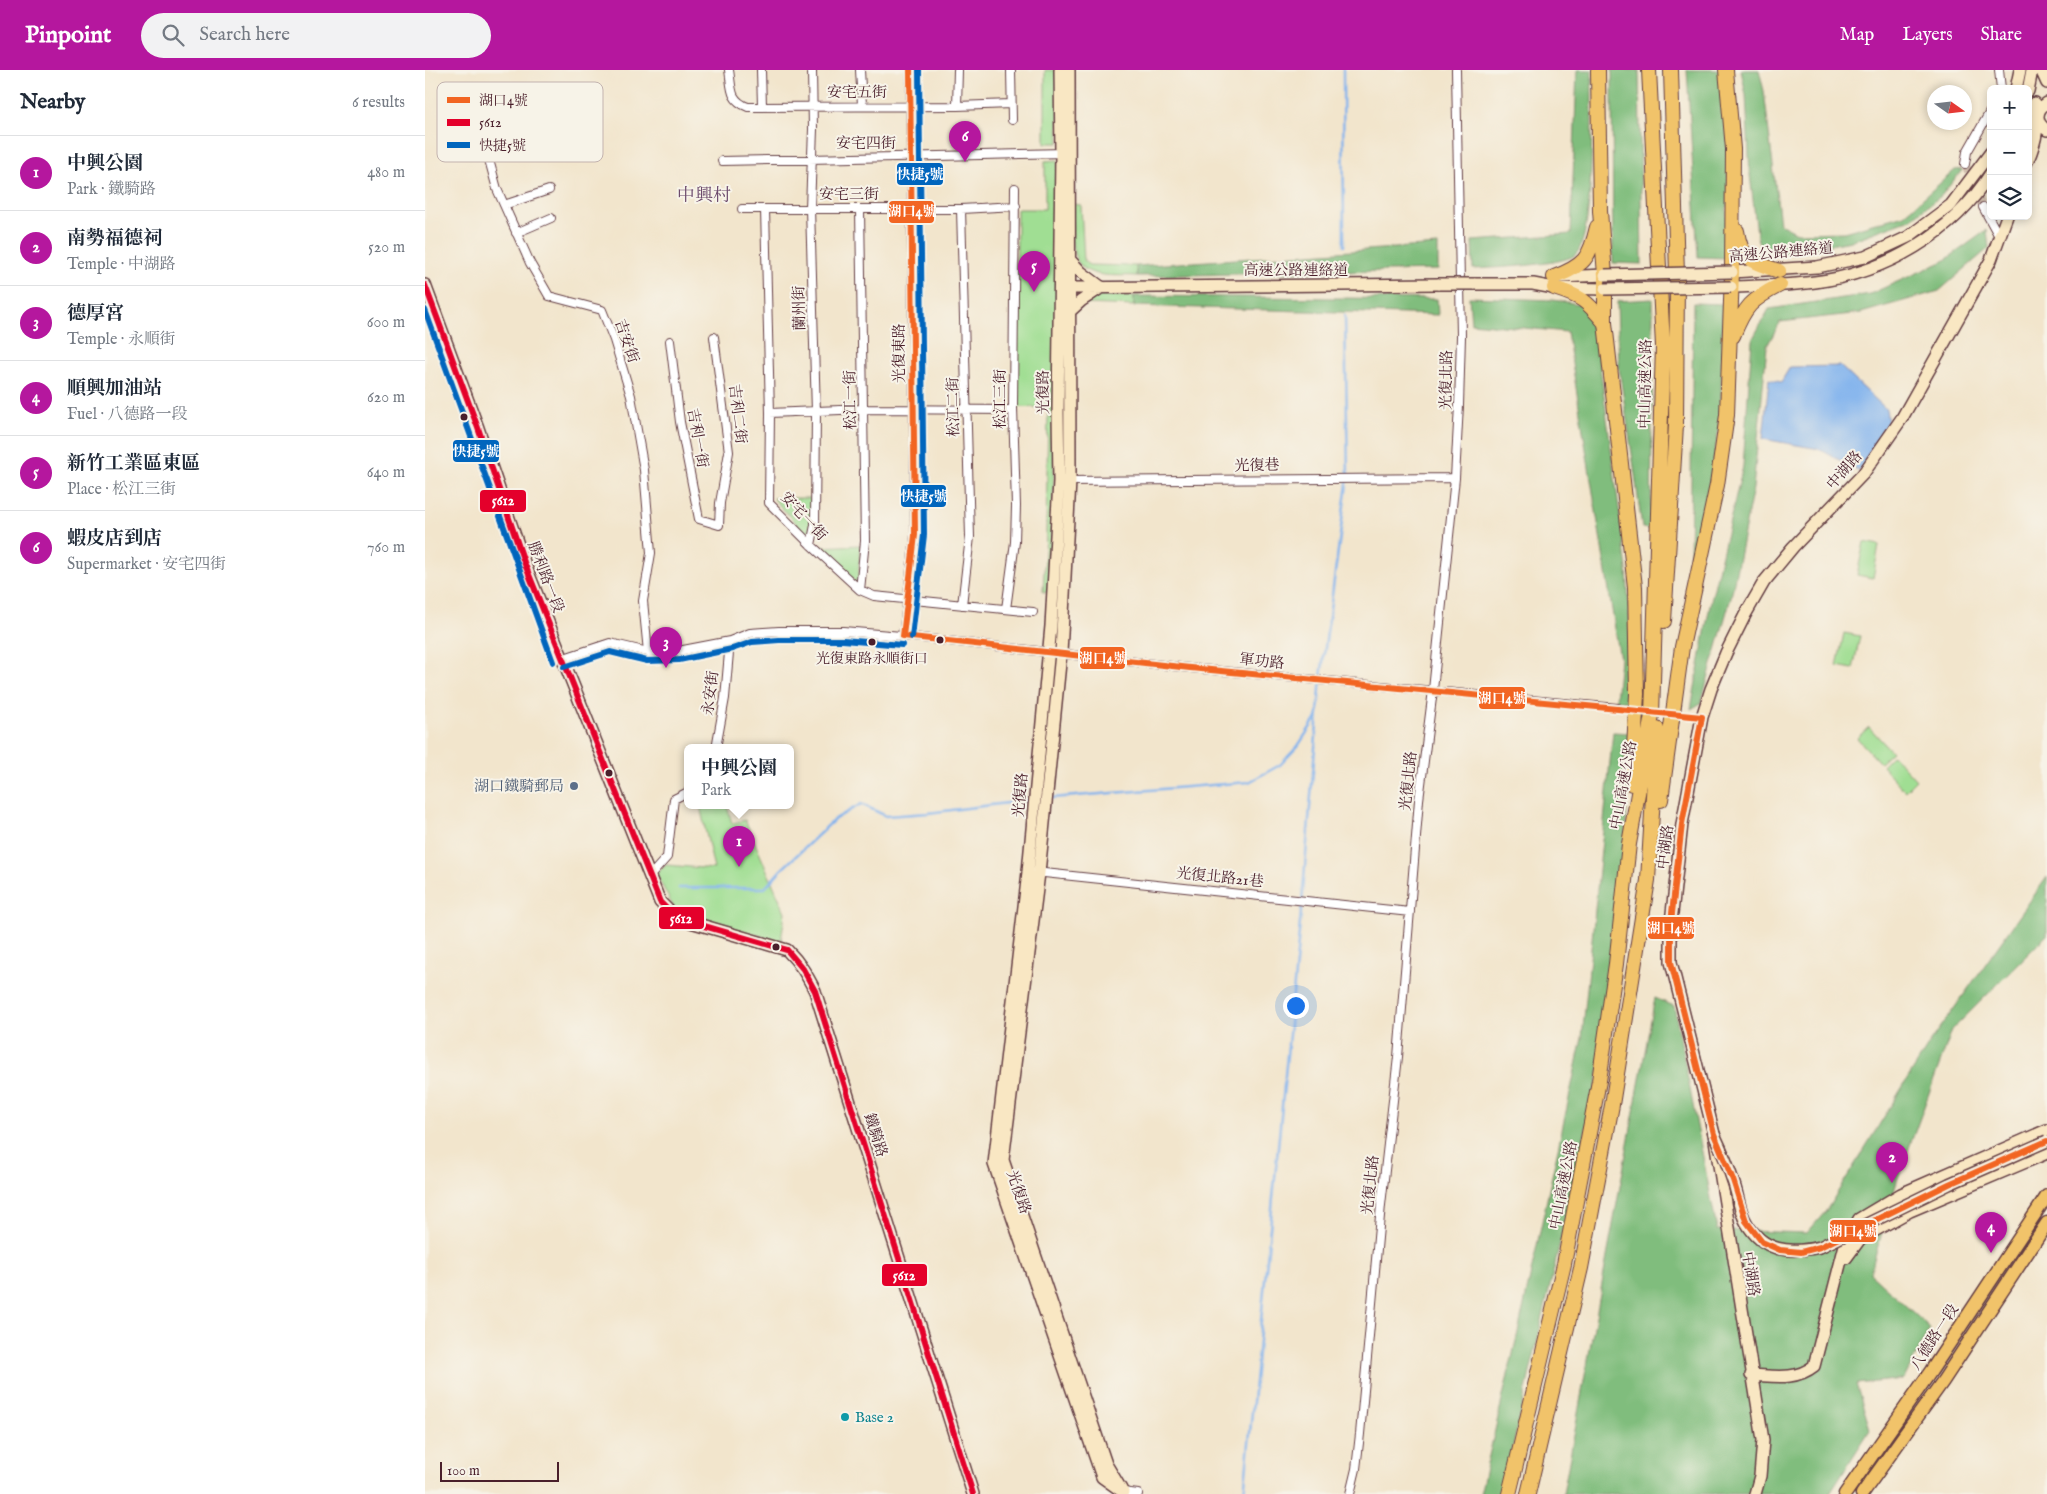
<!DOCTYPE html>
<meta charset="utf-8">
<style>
:root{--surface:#fff;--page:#f2f2f3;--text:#1f2937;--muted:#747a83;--line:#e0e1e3;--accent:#b5179e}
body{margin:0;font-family:"IM FELL English","Noto Serif TC",serif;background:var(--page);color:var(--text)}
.controls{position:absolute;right:15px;top:15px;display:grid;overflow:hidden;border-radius:8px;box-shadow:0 2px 8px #0003}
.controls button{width:45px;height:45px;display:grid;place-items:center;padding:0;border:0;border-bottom:1px solid var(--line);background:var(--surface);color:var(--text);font:25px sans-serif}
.compass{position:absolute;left:1502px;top:15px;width:45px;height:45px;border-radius:50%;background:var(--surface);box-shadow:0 2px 8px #0003;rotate:104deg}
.scale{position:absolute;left:15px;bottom:12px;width:119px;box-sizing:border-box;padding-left:5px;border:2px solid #4a1f2b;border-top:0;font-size:14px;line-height:18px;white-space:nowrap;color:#4a1f2b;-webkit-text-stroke:4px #f7f3e8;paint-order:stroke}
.you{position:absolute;left:870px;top:935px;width:18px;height:18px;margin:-12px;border:4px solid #fff;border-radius:50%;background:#1a73e8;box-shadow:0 0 0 8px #1a73e833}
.badge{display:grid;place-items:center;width:32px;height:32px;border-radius:50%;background:var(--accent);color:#fff;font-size:16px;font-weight:700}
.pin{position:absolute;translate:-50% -41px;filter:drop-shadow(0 1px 2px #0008)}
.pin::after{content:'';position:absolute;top:26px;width:18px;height:15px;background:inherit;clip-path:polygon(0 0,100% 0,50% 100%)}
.popup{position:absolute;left:259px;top:674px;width:110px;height:65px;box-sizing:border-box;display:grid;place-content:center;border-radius:8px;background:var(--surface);filter:drop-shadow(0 1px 4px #0005);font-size:16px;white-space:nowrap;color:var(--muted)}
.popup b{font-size:19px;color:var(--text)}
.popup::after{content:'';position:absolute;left:50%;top:100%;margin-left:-10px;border:10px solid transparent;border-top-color:var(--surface)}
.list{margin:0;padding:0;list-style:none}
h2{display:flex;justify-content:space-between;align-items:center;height:65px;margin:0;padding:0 20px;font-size:21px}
h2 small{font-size:16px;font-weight:400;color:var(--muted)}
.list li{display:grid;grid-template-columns:32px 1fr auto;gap:15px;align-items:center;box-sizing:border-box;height:75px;padding:0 20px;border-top:1px solid var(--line)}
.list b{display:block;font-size:19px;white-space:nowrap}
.list p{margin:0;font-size:16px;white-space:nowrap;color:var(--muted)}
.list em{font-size:16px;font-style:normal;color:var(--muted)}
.icon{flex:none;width:28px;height:28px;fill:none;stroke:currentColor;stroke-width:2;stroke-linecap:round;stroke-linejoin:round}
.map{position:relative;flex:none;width:1622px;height:1424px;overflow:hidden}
header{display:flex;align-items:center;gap:30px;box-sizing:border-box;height:70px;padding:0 25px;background:var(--accent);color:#fff}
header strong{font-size:24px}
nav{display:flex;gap:28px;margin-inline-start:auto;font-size:18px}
.search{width:350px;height:45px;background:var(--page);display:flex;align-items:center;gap:12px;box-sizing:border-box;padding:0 18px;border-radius:28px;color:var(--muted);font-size:19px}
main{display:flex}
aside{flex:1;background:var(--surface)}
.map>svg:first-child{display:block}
.green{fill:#a0de93;stroke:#757e5f}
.forest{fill:#80bd7d;stroke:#656e54}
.water{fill:#82b3ed;stroke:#66698c}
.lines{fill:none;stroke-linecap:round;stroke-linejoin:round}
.stream{stroke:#82b3ed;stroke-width:2.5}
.street-tunnel{stroke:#d0bdac;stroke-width:8;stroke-dasharray:8 4;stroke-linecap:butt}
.street-casing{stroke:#633d43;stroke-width:10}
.secondary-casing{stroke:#633d43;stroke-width:14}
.primary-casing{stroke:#633d43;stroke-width:15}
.highway-casing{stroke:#633d43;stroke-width:16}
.street{stroke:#fff;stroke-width:8}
.secondary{stroke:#f9e7c3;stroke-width:11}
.primary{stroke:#f1c36a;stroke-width:12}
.highway{stroke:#f1c36a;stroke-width:14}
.secondary-bridge-casing{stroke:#633d43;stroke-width:14;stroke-linecap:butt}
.secondary-bridge{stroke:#f9e7c3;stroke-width:11}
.bus-1-casing{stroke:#f7f3e8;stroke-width:10}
.bus-2-casing{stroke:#f7f3e8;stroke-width:10}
.bus-3-casing{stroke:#f7f3e8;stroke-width:10}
.bus-1{stroke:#f26522;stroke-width:6}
.bus-2{stroke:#e4002b;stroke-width:6}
.bus-3{stroke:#0065bd;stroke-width:6}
.bus-dot{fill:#4a1f2b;stroke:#f7f3e8;stroke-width:2}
.service-dot{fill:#5c6f8a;stroke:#f7f3e8;stroke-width:2}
.culture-dot{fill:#0f9aa8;stroke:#f7f3e8;stroke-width:2}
.labels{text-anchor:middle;stroke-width:4;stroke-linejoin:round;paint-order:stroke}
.bus-label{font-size:14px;fill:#4a1f2b;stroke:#f7f3e8}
.street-label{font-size:15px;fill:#4a1f2b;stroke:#f7f3e8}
.service-label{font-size:15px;fill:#4e5e75;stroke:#f7f3e8;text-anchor:end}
.culture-label{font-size:15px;fill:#0d838f;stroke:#f7f3e8;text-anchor:start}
.quarter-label{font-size:18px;fill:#6c4a6c;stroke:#f7f3e8}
.key{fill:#f7f3e8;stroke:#c3b3af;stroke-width:1}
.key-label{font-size:14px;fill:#4a1f2b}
.line-badge{stroke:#f7f3e8;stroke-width:2}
.badge-label{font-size:14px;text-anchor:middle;font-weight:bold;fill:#fff}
</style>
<header>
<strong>Pinpoint</strong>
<div class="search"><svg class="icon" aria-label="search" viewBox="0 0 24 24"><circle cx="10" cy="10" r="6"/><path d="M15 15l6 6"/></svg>Search here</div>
<nav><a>Map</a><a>Layers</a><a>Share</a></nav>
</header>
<main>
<aside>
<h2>Nearby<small>6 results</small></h2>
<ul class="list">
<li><span class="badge">1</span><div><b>中興公園</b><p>Park · 鐵騎路</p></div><em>480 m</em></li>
<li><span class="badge">2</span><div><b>南勢福德祠</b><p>Temple · 中湖路</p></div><em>520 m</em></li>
<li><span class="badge">3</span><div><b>德厚宮</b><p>Temple · 永順街</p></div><em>600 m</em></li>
<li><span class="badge">4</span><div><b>順興加油站</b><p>Fuel · 八德路一段</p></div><em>620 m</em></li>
<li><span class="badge">5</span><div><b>新竹工業區東區</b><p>Place · 松江三街</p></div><em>640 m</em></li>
<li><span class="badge">6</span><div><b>蝦皮店到店</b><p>Supermarket · 安宅四街</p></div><em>760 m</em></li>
</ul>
</aside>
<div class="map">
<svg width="1622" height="1424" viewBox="0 0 1622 1424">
<rect width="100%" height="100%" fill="#f7f3e8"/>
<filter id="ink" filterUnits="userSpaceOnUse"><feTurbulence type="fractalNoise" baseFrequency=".02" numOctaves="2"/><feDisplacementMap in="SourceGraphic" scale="10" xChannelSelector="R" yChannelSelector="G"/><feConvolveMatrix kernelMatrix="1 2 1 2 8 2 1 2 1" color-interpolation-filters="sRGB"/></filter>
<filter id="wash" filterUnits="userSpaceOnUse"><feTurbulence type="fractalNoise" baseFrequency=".0096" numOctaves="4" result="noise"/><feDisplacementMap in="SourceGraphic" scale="20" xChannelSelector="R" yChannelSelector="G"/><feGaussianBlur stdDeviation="1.12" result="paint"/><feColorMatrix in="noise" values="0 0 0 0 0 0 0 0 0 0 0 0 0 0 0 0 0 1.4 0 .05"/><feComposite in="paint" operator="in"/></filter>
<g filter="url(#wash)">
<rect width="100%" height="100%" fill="#f2e5cc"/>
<path class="green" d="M620,0H633L634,73H620Z
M633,90L631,339L625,522H618L621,464L623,338L591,337L592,139H620V91Z
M647,134L656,135L659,191L664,195L711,196L712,206C698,205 682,207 669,203C640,196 647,157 647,134Z
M676,226H709V236L659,234L666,228Z
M348,428H386L385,469Z
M1439,472L1454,475L1448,508L1432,505Z
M435,475L433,515L394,477Z
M1419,563L1435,566L1428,599L1412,596Z
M1444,657L1467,682L1455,693L1432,668Z
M1468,685L1491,710L1480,721L1457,696Z
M275,736H302L307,753L320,750L360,842L356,872L250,840L231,804L241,795L289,799Z"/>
<path class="forest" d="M1152,0H1167C1166,32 1171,167 1150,185C1138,195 1067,198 1048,199L1047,171L1146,164Z
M1187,0H1214L1217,194L1188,193Z
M1262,0H1297L1304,85L1300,188L1273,187Z
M1316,0H1334L1339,21L1355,154L1372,163L1419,162L1479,145L1530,100L1538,99L1516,126L1485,149L1426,171L1356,184L1333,172L1325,105L1321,25Z
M1562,160L1564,178L1514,221L1436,243L1355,252L1342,276L1328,418L1306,527L1276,633L1266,639L1285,535L1318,396L1327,270L1344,239L1445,224L1519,191Z
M1013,175V200L712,206L711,196Z
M709,226L1012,229L1013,245L709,236Z
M1044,227L1128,230L1161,235L1169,251L1202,499L1207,601L1205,632L1191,630L1195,589L1142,262L1046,253Z
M1228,229L1226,459L1217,458L1209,397L1194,298L1192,231Z
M1268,233L1298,234L1296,328L1293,363L1276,472L1265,498Z
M1188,662L1205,663L1198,822L1172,1012L1077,1424H1055L1094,1258L1157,968Z
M1622,807V865L1527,960L1473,1108L1445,1203L1505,1258L1479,1309L1431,1314L1445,1360L1404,1424H1138L1230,928L1249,936L1292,1160L1382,1163L1401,1141L1504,974Z"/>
<path class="water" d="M1415,296L1461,339L1464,358L1439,398L1433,400L1394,379L1338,369L1344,309L1356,312L1365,297Z"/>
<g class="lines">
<path class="stream" d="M918,0L919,176
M626,728L824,712L855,695L873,676L892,647
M254,818H340L355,801L410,749L436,734L461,746L503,743L606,730
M819,1424L877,832L896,607L923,406L920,246"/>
</g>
</g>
<g filter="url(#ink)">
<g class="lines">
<path class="street-tunnel" d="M1540,94L1558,137
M1193,638L1277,647"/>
<defs>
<path id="street" d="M304,0C307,18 304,30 323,37L532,36L586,34
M336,0L337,36
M435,0L437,35
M586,0L587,50
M1574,0L1576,19
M41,24L60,75L72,119L105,193L124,226L177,240L189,270L206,326L219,400L226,483L218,531L223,582
M532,36L533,0
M297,91L640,83
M1540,94L1542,82L1566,40
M79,135L124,120
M1558,137L1575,168
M317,139H536L591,136
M340,139L345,343L344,433L386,475L435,520L449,526L608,542
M435,139L440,471L435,520
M536,139L545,467L537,535
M91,163L126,148
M245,271L255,352L274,449L294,455L295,433L304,382L289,267
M345,343L439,339L588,340
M641,411L1030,408
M386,475L390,455L391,342L385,138L388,59L387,0
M581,539L590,472L591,436L588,337L590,118
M478,566L490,465L485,0
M136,589L185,573L223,582L253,581L305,571L325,563L354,561H418L488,567L765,598L1193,638
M291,678L300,628L305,571
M610,802L985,842
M224,807L242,787L249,729L263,722
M698,1422L713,1424
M925,1424L931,1399L935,1364L956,1135L973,987L994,730L1008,620L1030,408L1034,335L1036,266L1031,0"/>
<path id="secondary" d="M635,0L636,83L633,343L634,411L626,556L603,802L569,1094L677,1407L698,1422
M644,0L645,411L636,583L614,803L578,1090L681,1394L696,1419
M1616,0L1622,13
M1591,19L1595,0
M1603,21L1607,0
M1622,33C1610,40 1610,53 1622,60
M1603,90C1612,69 1614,55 1610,33
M644,189L656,202L676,217
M1307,202L1392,197L1440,187L1483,167L1526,135L1566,82
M1134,207L1180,205
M1049,214H1108L1129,218L1180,219
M0,215L53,358L99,492L235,832L246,843L262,851L362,880C375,893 382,905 390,921L548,1424
M1306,217C1334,216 1362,216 1390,212C1460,203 1528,164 1566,103
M638,218L1014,214
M643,243L656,231L677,217
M1421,1188L1435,1169L1485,1141L1622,1083
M1326,1305C1349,1306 1370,1311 1389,1296L1421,1171L1434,1149L1476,1124L1622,1060
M1330,1424L1335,1406L1338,1370L1289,1064L1246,892V852L1257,754L1277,647L1286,619L1301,583L1320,545L1339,512L1368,477L1438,404L1477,348L1566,190L1582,146"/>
<path id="primary" d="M1420,1424L1506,1301L1622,1126
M1437,1424L1518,1311L1622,1153"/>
<path id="highway" d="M1173,0L1175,141L1180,205V253L1210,517L1212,624L1207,714
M1312,161C1317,192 1327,191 1354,201
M1129,207C1159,196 1165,188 1172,157
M1129,218C1157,227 1161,230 1180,253
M1308,266C1320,236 1326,230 1355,215
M1239,551L1251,355L1252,205L1246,0
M1236,730L1257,577L1292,415L1302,345L1307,202L1308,79L1301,0
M1084,1424L1139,1194L1174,1011L1191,894L1204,774L1227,645L1238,276L1224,0
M1103,1424L1156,1198L1187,1035L1223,810L1232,659"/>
</defs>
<use href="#street" class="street-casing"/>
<use href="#secondary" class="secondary-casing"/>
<use href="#primary" class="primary-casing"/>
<use href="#highway" class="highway-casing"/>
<use href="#street" class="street"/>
<use href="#secondary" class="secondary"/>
<use href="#primary" class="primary"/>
<use href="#highway" class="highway"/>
<defs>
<path id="secondary-bridge" d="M1180,205L1307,202
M1014,214H1049
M1180,219L1306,217
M1289,1064C1296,1079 1303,1095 1308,1111C1313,1124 1314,1140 1321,1152C1338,1182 1364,1184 1395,1177L1524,1114L1622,1071"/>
</defs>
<use href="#secondary-bridge" class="secondary-bridge-casing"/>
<use href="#secondary-bridge" class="secondary-bridge"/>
<defs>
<path id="bus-1" d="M478,566L765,598L1277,647
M478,566L490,465L485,0
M1277,647L1257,754L1246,852V892L1289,1064L1308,1110L1321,1151L1337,1172L1355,1180L1376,1182L1395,1177L1524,1114L1622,1071"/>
<path id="bus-2" d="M0,215L53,358L99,492L235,832L246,843L262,851L362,880L378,899L390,921L548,1424"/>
<path id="bus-3" d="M0,240L128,592
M487,567L499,465L494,0
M139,597L185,582L222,591L254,590L307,579L327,572L354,570H418L477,575"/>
</defs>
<use href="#bus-1" class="bus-1-casing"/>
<use href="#bus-2" class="bus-2-casing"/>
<use href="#bus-3" class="bus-3-casing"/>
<use href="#bus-1" class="bus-1"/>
<use href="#bus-2" class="bus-2"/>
<use href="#bus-3" class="bus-3"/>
</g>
</g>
<g class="bus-dot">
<circle cx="39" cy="347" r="4.5"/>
<circle cx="515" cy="570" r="4.5"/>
<circle cx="447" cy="572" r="4.5"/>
<circle cx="184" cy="703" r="4.5"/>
<circle cx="351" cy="877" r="4.5"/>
</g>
<circle class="service-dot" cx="149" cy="716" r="5"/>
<circle class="culture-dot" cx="420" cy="1347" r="5"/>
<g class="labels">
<g class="bus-label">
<text x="447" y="593">光復東路永順街口</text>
</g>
<g class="street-label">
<text x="432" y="27">安宅五街</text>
<text x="441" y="78">安宅四街</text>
<text x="424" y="129">安宅三街</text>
<text transform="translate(1356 182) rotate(-5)" y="5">高速公路連絡道</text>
<text x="871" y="205">高速公路連絡道</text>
<text transform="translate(374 238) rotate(-91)" y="5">蘭州街</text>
<text transform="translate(202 271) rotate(71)" y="5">吉安街</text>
<text transform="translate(474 283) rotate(-90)" y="5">光復東路</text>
<text transform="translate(1021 310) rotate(-89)" y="5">光復北路</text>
<text transform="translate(1220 314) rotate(-89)" y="5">中山高速公路</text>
<text transform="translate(618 322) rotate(-90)" y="5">光復路</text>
<text transform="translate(575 329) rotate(-90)" y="5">松江三街</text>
<text transform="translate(425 330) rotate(-91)" y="5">松江一街</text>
<text transform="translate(528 337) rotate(-91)" y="5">松江二街</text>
<text transform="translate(313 344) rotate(83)" y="5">吉利二街</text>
<text transform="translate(273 368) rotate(80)" y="5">吉利一街</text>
<text transform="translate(832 395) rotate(-1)" y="5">光復巷</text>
<text transform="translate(1419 400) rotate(-49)" y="5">中湖路</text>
<text transform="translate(379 446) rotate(47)" y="5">安宅一街</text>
<text transform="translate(121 507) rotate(69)" y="5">勝利路一段</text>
<text transform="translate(837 591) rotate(6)" y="5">軍功路</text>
<text transform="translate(285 623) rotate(-83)" y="5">永安街</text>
<text transform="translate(983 711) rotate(-84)" y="5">光復北路</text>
<text transform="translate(1198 715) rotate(-80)" y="5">中山高速公路</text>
<text transform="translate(595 725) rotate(-85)" y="5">光復路</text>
<text transform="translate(1240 777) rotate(-83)" y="5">中湖路</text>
<text transform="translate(795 807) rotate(6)" y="5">光復北路21巷</text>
<text transform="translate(451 1065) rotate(72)" y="5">鐵騎路</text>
<text transform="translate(945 1115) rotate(-84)" y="5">光復北路</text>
<text transform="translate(1138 1115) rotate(-79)" y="5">中山高速公路</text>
<text transform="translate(594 1122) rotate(71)" y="5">光復路</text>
<text transform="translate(1326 1204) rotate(81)" y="5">中湖路</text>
<text transform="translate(1509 1267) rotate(-57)" y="5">八德路一段</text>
</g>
<g class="service-label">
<text x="139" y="721">湖口鐵騎郵局</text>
</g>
<g class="culture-label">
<text x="430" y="1352">Base 2</text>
</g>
<g class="quarter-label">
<text x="279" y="131">中興村</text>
</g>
</g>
<rect x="12" y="12" width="166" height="80" rx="8" class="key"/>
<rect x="22" y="27" width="23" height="6" fill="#f26522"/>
<rect x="22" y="49" width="23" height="7" fill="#e4002b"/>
<rect x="22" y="72" width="23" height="6" fill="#0065bd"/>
<g class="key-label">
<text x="54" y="35">湖口4號</text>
<text x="54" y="57">5612</text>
<text x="54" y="80">快捷5號</text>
</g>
<g class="line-badge">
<rect x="471" y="92" width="48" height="24" rx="5" fill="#0065bd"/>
<rect x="463" y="130" width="47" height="24" rx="5" fill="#f26522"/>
<rect x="27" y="369" width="48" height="24" rx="5" fill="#0065bd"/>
<rect x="475" y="414" width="47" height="24" rx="5" fill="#0065bd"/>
<rect x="54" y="419" width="48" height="24" rx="5" fill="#e4002b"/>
<rect x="654" y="576" width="47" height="24" rx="5" fill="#f26522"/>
<rect x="1053" y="616" width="48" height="24" rx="5" fill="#f26522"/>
<rect x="233" y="836" width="47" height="24" rx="5" fill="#e4002b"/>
<rect x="1222" y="846" width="48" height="24" rx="5" fill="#f26522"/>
<rect x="1404" y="1149" width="48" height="24" rx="5" fill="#f26522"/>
<rect x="456" y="1193" width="47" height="24" rx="5" fill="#e4002b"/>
</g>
<g class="badge-label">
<text x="495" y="109">快捷5號</text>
<text x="487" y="146">湖口4號</text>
<text x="51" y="386">快捷5號</text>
<text x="499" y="431">快捷5號</text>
<text x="78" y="435">5612</text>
<text x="678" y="593">湖口4號</text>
<text x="1077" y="633">湖口4號</text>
<text x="256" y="853">5612</text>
<text x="1246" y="863">湖口4號</text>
<text x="1428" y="1166">湖口4號</text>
<text x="479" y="1210">5612</text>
</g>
</svg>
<div class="controls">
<button>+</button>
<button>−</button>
<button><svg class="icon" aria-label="layers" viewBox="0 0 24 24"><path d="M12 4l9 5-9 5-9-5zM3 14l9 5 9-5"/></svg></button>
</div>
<svg class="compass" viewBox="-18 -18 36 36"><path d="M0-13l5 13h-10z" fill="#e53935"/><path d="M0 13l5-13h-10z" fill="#747a83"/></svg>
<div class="scale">100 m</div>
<div class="you"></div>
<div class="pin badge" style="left:314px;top:797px">1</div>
<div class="popup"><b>中興公園</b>Park</div>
<div class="pin badge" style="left:1467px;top:1113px">2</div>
<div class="pin badge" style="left:241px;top:598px">3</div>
<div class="pin badge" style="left:1566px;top:1183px">4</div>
<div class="pin badge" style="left:609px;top:222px">5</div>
<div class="pin badge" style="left:540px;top:92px">6</div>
</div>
</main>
